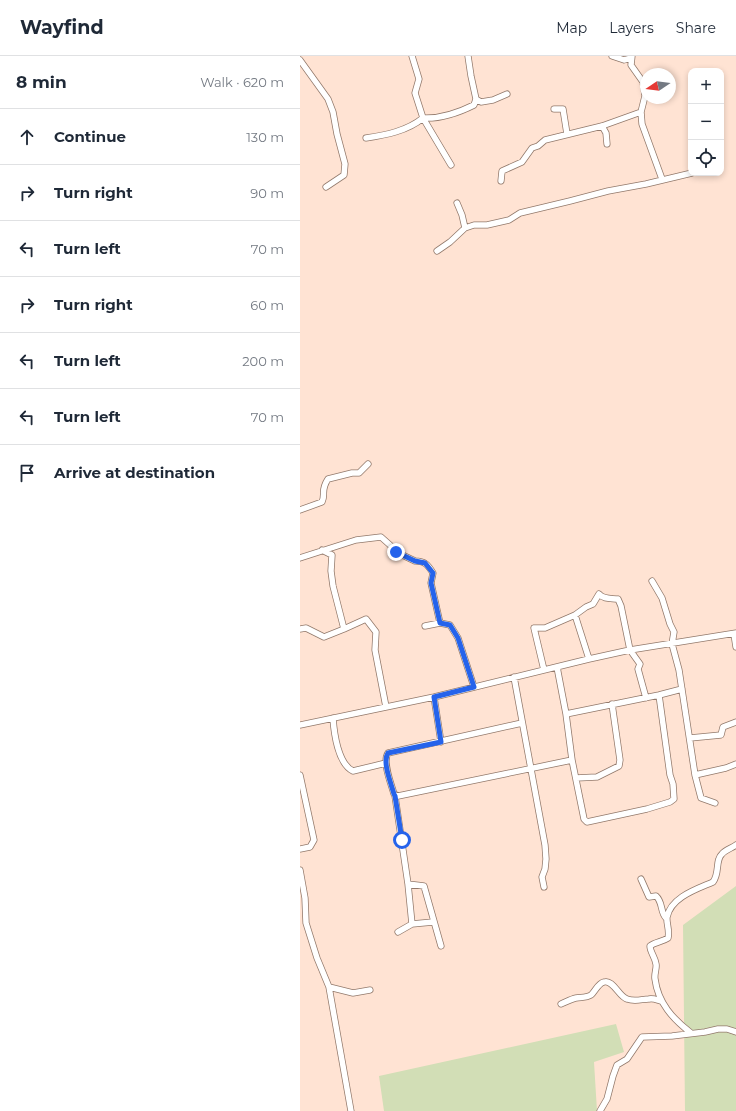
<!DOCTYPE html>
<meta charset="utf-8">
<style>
:root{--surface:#fff;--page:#f6f6f7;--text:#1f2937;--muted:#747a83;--line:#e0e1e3}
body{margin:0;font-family:Montserrat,sans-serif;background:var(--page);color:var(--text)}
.controls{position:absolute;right:12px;top:12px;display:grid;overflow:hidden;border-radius:8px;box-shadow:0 2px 6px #0003}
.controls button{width:36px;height:36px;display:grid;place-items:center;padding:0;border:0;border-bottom:1px solid var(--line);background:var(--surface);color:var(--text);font:20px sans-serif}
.compass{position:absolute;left:340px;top:12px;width:36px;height:36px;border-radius:50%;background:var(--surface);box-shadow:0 2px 6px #0003;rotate:257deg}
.stop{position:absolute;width:12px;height:12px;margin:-9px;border:3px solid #2563eb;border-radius:50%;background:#fff}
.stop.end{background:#2563eb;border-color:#fff;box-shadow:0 1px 4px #0008}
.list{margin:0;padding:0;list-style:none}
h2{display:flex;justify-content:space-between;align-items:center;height:52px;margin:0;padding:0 16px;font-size:17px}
h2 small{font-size:13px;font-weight:400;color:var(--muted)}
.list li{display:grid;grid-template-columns:26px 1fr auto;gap:12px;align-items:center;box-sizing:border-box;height:56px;padding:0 16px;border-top:1px solid var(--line)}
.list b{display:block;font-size:15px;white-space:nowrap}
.list em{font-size:13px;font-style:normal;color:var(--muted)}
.icon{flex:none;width:22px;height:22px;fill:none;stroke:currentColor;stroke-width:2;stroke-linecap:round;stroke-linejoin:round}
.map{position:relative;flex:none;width:436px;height:1055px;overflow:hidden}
header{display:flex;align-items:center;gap:24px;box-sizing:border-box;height:56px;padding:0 20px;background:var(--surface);border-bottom:1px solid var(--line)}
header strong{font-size:19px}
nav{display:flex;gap:22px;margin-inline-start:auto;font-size:14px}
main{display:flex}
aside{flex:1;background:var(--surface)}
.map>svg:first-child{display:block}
.green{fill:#d2deb6}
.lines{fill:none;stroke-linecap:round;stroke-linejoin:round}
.minor-casing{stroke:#92796b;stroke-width:7}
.minor{stroke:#fff;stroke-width:5.5}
.route{stroke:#2563eb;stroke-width:5}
</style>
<header>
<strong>Wayfind</strong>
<nav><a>Map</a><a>Layers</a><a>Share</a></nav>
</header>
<main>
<aside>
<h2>8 min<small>Walk · 620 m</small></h2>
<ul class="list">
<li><svg class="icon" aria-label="ahead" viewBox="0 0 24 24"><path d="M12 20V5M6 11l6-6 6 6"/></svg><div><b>Continue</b></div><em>130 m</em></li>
<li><svg class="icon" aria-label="right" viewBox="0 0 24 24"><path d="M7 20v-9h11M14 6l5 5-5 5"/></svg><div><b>Turn right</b></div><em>90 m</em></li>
<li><svg class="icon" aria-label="left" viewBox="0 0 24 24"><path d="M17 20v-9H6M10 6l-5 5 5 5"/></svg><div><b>Turn left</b></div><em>70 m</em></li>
<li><svg class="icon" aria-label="right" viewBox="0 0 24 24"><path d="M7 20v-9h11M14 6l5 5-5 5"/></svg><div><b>Turn right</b></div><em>60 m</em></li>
<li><svg class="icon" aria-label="left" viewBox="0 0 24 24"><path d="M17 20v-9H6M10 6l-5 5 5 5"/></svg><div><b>Turn left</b></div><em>200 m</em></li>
<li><svg class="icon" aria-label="left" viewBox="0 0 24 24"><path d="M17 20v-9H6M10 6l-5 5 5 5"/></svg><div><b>Turn left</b></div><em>70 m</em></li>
<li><svg class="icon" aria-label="arrive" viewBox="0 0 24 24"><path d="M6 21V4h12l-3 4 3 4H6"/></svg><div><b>Arrive at destination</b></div></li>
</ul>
</aside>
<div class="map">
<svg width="436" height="1055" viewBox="0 0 436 1055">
<rect width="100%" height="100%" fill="#ffe3d3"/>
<path class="green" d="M436,830V1055H385L383,869Z
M316,968L324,996L294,1006L297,1055H84L79,1020Z"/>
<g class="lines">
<defs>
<path id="minor" d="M112,0L119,23L115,37L123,62C141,63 158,57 174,49L176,43L171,20L168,0
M312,0L324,4L331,2
M332,0L331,9L343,26L345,40L341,56L342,68L362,123
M0,4L28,43L33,56L37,78L45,108L44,119L26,131
M176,43L181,46L193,44L207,38
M254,53H263L267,78
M302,70L306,77L307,88
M66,82C86,79 107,75 123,62L151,109
M201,125L202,115L222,106L232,92L238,90L245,84L302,70L341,56
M157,147L162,159L165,172
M137,195L150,186L165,172L174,169H187L209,164L220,157L270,145L308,135L346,128L392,117
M0,454L22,446C26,438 20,435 28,423L52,417H59L68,408
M0,502L56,484L81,481L90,489L96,496L115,505C125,505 128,509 133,517L131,527L140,567
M352,525L362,542L370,568L374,576L372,588L379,614L395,719L401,742L415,747
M275,559L289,603
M125,570L140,567L150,569L158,582L174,631
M0,573L6,572L24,581L44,573L33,530L31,515L32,499L22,494
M44,573L66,563L76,576L75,594L86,651
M434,578L436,591
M257,611L266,658L272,704L284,763L287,766L347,753L370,746L374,743L373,728L370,719L359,639
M244,614L234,572H245L275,559L286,551L293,548L299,538C304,544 312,542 318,543L321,550L330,594L340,608L338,613L346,642
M214,621L245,789L246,803L245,813L242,821L244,831
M134,641L141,686
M266,658L359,639L382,633
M33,662C34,677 38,708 53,715L86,707
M222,667L88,697C82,706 91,727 94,738L98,740L272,704
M0,669L134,641L289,603L330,594L436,577
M390,682L421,679L423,671L436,666
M0,719L14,784L10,791L0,793
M395,719L426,712L436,708
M276,722L297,721L319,710L320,704L312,648
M95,740L108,828L124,830L141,890
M0,814L5,842L6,867L17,902L29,931L51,1055
M341,823L349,841L356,840C363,846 360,856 366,862
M108,828L112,868
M98,876L112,868L133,866
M29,931L53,937L70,934
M261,948C266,946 271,943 276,942C281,941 286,942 291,939C295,936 298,927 304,926C313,923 319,941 327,943C335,946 342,943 349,943C353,942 357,944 361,945
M391,977C373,963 358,947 355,923C354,918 357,912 356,908C355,901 350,896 350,890C355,886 362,886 368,882C370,874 366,867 367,861C371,841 397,833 413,826C420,817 415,804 422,798C425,794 432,792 436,789
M300,1055L307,1043L313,1020L317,1009L327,1003L342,981L372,980L405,976L418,973H427L436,976"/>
</defs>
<use href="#minor" class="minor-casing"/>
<use href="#minor" class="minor"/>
</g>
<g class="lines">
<path class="route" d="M96,496L115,505L125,507L133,517L131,527L140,567L150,569L158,582L174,631L134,641L141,686L88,697C82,706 91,727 94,738L95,740L102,784"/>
</g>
</svg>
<div class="controls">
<button>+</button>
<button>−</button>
<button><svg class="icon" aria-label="locate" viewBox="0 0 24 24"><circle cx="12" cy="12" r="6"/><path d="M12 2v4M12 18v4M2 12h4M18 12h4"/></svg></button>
</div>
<svg class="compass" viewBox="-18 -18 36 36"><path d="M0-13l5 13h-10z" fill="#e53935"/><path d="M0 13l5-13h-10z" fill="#747a83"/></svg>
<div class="stop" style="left:102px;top:784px"></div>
<div class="stop end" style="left:96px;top:496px"></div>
</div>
</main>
